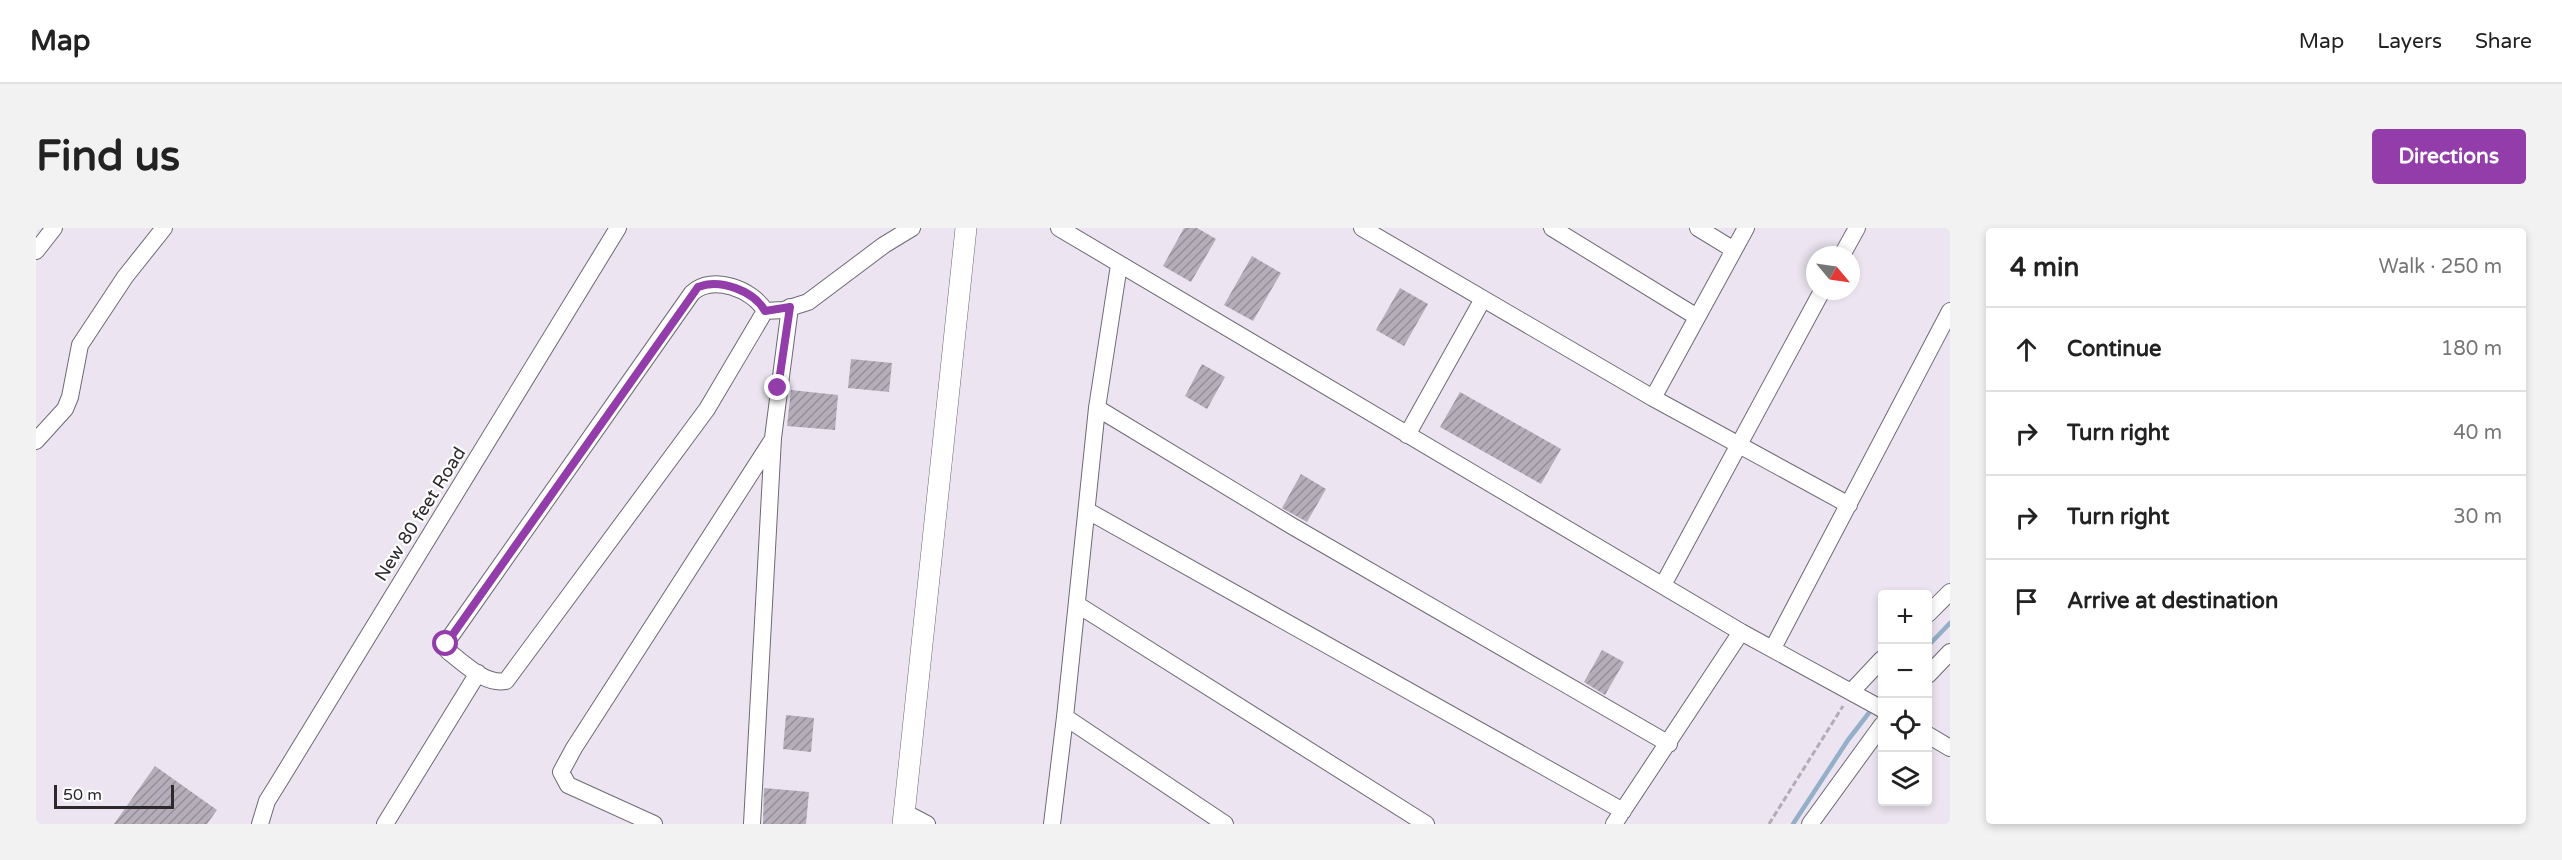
<!DOCTYPE html>
<meta charset="utf-8">
<style>
:root{--surface:#fff;--page:#f2f2f2;--text:#222;--muted:#767676;--line:#e0e0e0;--accent:#933daa}
body{margin:0;font-family:"Varela Round",sans-serif;background:var(--page);color:var(--text)}
.controls{position:absolute;right:18px;bottom:18px;display:grid;overflow:hidden;border-radius:6px;box-shadow:0 3px 9px #0003}
.controls button{width:54px;height:54px;display:grid;place-items:center;padding:0;border:0;border-bottom:2px solid var(--line);background:var(--surface);color:var(--text);font:30px sans-serif}
.compass{position:absolute;left:1770px;top:18px;width:54px;height:54px;border-radius:50%;background:var(--surface);box-shadow:0 3px 9px #0003;rotate:119deg}
.scale{position:absolute;left:18px;bottom:15px;width:120px;box-sizing:border-box;padding-left:6px;border:3px solid #2c292d;border-top:0;font-size:16px;line-height:21px;white-space:nowrap;color:#2c292d;-webkit-text-stroke:4px #fff;paint-order:stroke}
.stop{position:absolute;width:18px;height:18px;margin:-14px;border:4px solid #933daa;border-radius:50%;background:#fff}
.stop.end{background:#933daa;border-color:#fff;box-shadow:0 2px 6px #0008}
.list{margin:0;padding:0;list-style:none}
h2{display:flex;justify-content:space-between;align-items:center;height:78px;margin:0;padding:0 24px;font-size:26px}
h2 small{font-size:20px;font-weight:400;color:var(--muted)}
.list li{display:grid;grid-template-columns:39px 1fr auto;gap:18px;align-items:center;box-sizing:border-box;height:84px;padding:0 24px;border-top:2px solid var(--line)}
.list b{display:block;font-size:22px;white-space:nowrap}
.list em{font-size:20px;font-style:normal;color:var(--muted)}
.icon{flex:none;width:33px;height:33px;fill:none;stroke:currentColor;stroke-width:2;stroke-linecap:round;stroke-linejoin:round}
.map{position:relative;flex:none;width:1914px;height:596px;overflow:hidden;border-radius:6px}
header{display:flex;align-items:center;gap:36px;box-sizing:border-box;height:84px;padding:0 30px;background:var(--surface);border-bottom:2px solid var(--line)}
header strong{font-size:28px}
nav{display:flex;gap:33px;margin-inline-start:auto;font-size:21px}
.intro{display:flex;align-items:center;justify-content:space-between;box-sizing:border-box;height:144px;padding:0 36px}
h1{margin:0;font-size:42px}
.button{padding:15px 27px;border-radius:6px;background:var(--accent);color:#fff;font-size:21px;font-weight:700}
main{display:flex;gap:36px;padding:0 36px}
aside{flex:1;background:var(--surface);border-radius:6px;box-shadow:0 3px 9px #0003}
.map>svg:first-child{display:block}
.lines{fill:none;stroke-linecap:round;stroke-linejoin:round}
.stream{stroke:#95afc9;stroke-width:4.5}
.building{fill:url(#building-hatch)}
.minor-casing{stroke:#6f6974;stroke-width:18}
.tertiary-casing{stroke:#6f6974;stroke-width:22}
.path{stroke:#b2acb6;stroke-width:3;stroke-dasharray:6 3;stroke-linecap:butt}
.minor{stroke:#fff;stroke-width:16}
.tertiary{stroke:#fff;stroke-width:21}
.route{stroke:#933daa;stroke-width:8}
.labels{text-anchor:middle;stroke-width:4.5;stroke-linejoin:round;paint-order:stroke}
.street-label{font-size:18px;fill:#2c292d;stroke:#fff}
</style>
<header>
<strong>Map</strong>
<nav><a>Map</a><a>Layers</a><a>Share</a></nav>
</header>
<div class="intro"><h1>Find us</h1><a class="button">Directions</a></div>
<main>
<div class="map">
<svg width="1914" height="596" viewBox="0 0 1914 596">
<defs>
<pattern id="building-hatch" width="6" height="6" patternUnits="userSpaceOnUse" patternTransform="scale(1.5)"><rect width="6" height="6" fill="#b5aeba"/><path d="M-1 1l2-2M0 6l6-6M5 7l2-2" fill="none" stroke="#938e98"/></pattern>
</defs>
<rect width="100%" height="100%" fill="#ece5f1"/>
<g class="lines">
<path class="stream" d="M1892,418L1914,395
M1757,596L1812,512L1846,468"/>
</g>
<path class="building" d="M1148,0H1161L1180,11L1155,54L1127,38Z
M1216,28L1245,45L1217,93L1188,77Z
M1364,60L1392,76L1368,118L1340,102Z
M815,131L856,135L853,164L812,160Z
M1166,136L1189,149L1171,181L1149,168Z
M755,162L802,167L799,202L751,198Z
M1424,164L1525,221L1505,256L1404,199Z
M1265,246L1290,261L1271,294L1246,280Z
M1566,422L1588,434L1569,467L1548,454Z
M750,487L778,490L775,524L747,521Z
M119,538L181,582L171,596H78Z
M728,560L773,564L770,596H727Z"/>
<g class="lines">
<defs>
<path id="minor" d="M1023,0L1705,404L1846,481
M1326,0L1617,170L1813,277
M1516,0L1661,89
M1662,0L1698,22
M0,23L18,0
M1806,27L1821,0
M729,83C717,61 676,46 656,65L412,412L410,421L413,424C429,436 449,457 470,453L671,181L729,83L747,82L772,74L848,17L876,0
M1617,170L1710,0
M1061,180L1256,298L1633,516
M1371,207L1447,71
M0,213L29,181L34,169L44,117L89,49L128,0
M1052,283L1587,583
M1627,357L1786,63
M1042,377L1390,596
M1892,386L1914,364
M1737,420L1914,83
M1892,447L1914,424
M1816,463L1846,431
M1029,489L1189,596
M1892,507L1914,520
M868,584L891,596
M224,596L231,573L241,557L582,0
M349,596L442,445
M618,596L532,557L525,544L538,520L737,211
M716,596L737,210L754,79
M1016,596L1029,489L1061,180L1083,37
M1578,596L1705,404
M1774,596L1846,497"/>
<path id="tertiary" d="M867,596L930,0"/>
</defs>
<use href="#minor" class="minor-casing"/>
<use href="#tertiary" class="tertiary-casing"/>
<path class="path" d="M1733,596L1807,478"/>
<use href="#minor" class="minor"/>
<use href="#tertiary" class="tertiary"/>
</g>
<g class="lines">
<path class="route" d="M410,416L662,59C684,50 718,63 729,83L754,79L742,160"/>
</g>
<g class="labels">
<g class="street-label">
<text transform="translate(384 286) rotate(-58)" y="6">New 80 feet Road</text>
</g>
</g>
</svg>
<div class="controls">
<button>+</button>
<button>−</button>
<button><svg class="icon" aria-label="locate" viewBox="0 0 24 24"><circle cx="12" cy="12" r="6"/><path d="M12 2v4M12 18v4M2 12h4M18 12h4"/></svg></button>
<button><svg class="icon" aria-label="layers" viewBox="0 0 24 24"><path d="M12 4l9 5-9 5-9-5zM3 14l9 5 9-5"/></svg></button>
</div>
<svg class="compass" viewBox="-18 -18 36 36"><path d="M0-13l5 13h-10z" fill="#e53935"/><path d="M0 13l5-13h-10z" fill="#767676"/></svg>
<div class="scale">50 m</div>
<div class="stop" style="left:410px;top:416px"></div>
<div class="stop end" style="left:742px;top:160px"></div>
</div>
<aside>
<h2>4 min<small>Walk · 250 m</small></h2>
<ul class="list">
<li><svg class="icon" aria-label="ahead" viewBox="0 0 24 24"><path d="M12 20V5M6 11l6-6 6 6"/></svg><div><b>Continue</b></div><em>180 m</em></li>
<li><svg class="icon" aria-label="right" viewBox="0 0 24 24"><path d="M7 20v-9h11M14 6l5 5-5 5"/></svg><div><b>Turn right</b></div><em>40 m</em></li>
<li><svg class="icon" aria-label="right" viewBox="0 0 24 24"><path d="M7 20v-9h11M14 6l5 5-5 5"/></svg><div><b>Turn right</b></div><em>30 m</em></li>
<li><svg class="icon" aria-label="arrive" viewBox="0 0 24 24"><path d="M6 21V4h12l-3 4 3 4H6"/></svg><div><b>Arrive at destination</b></div></li>
</ul>
</aside>
</main>
